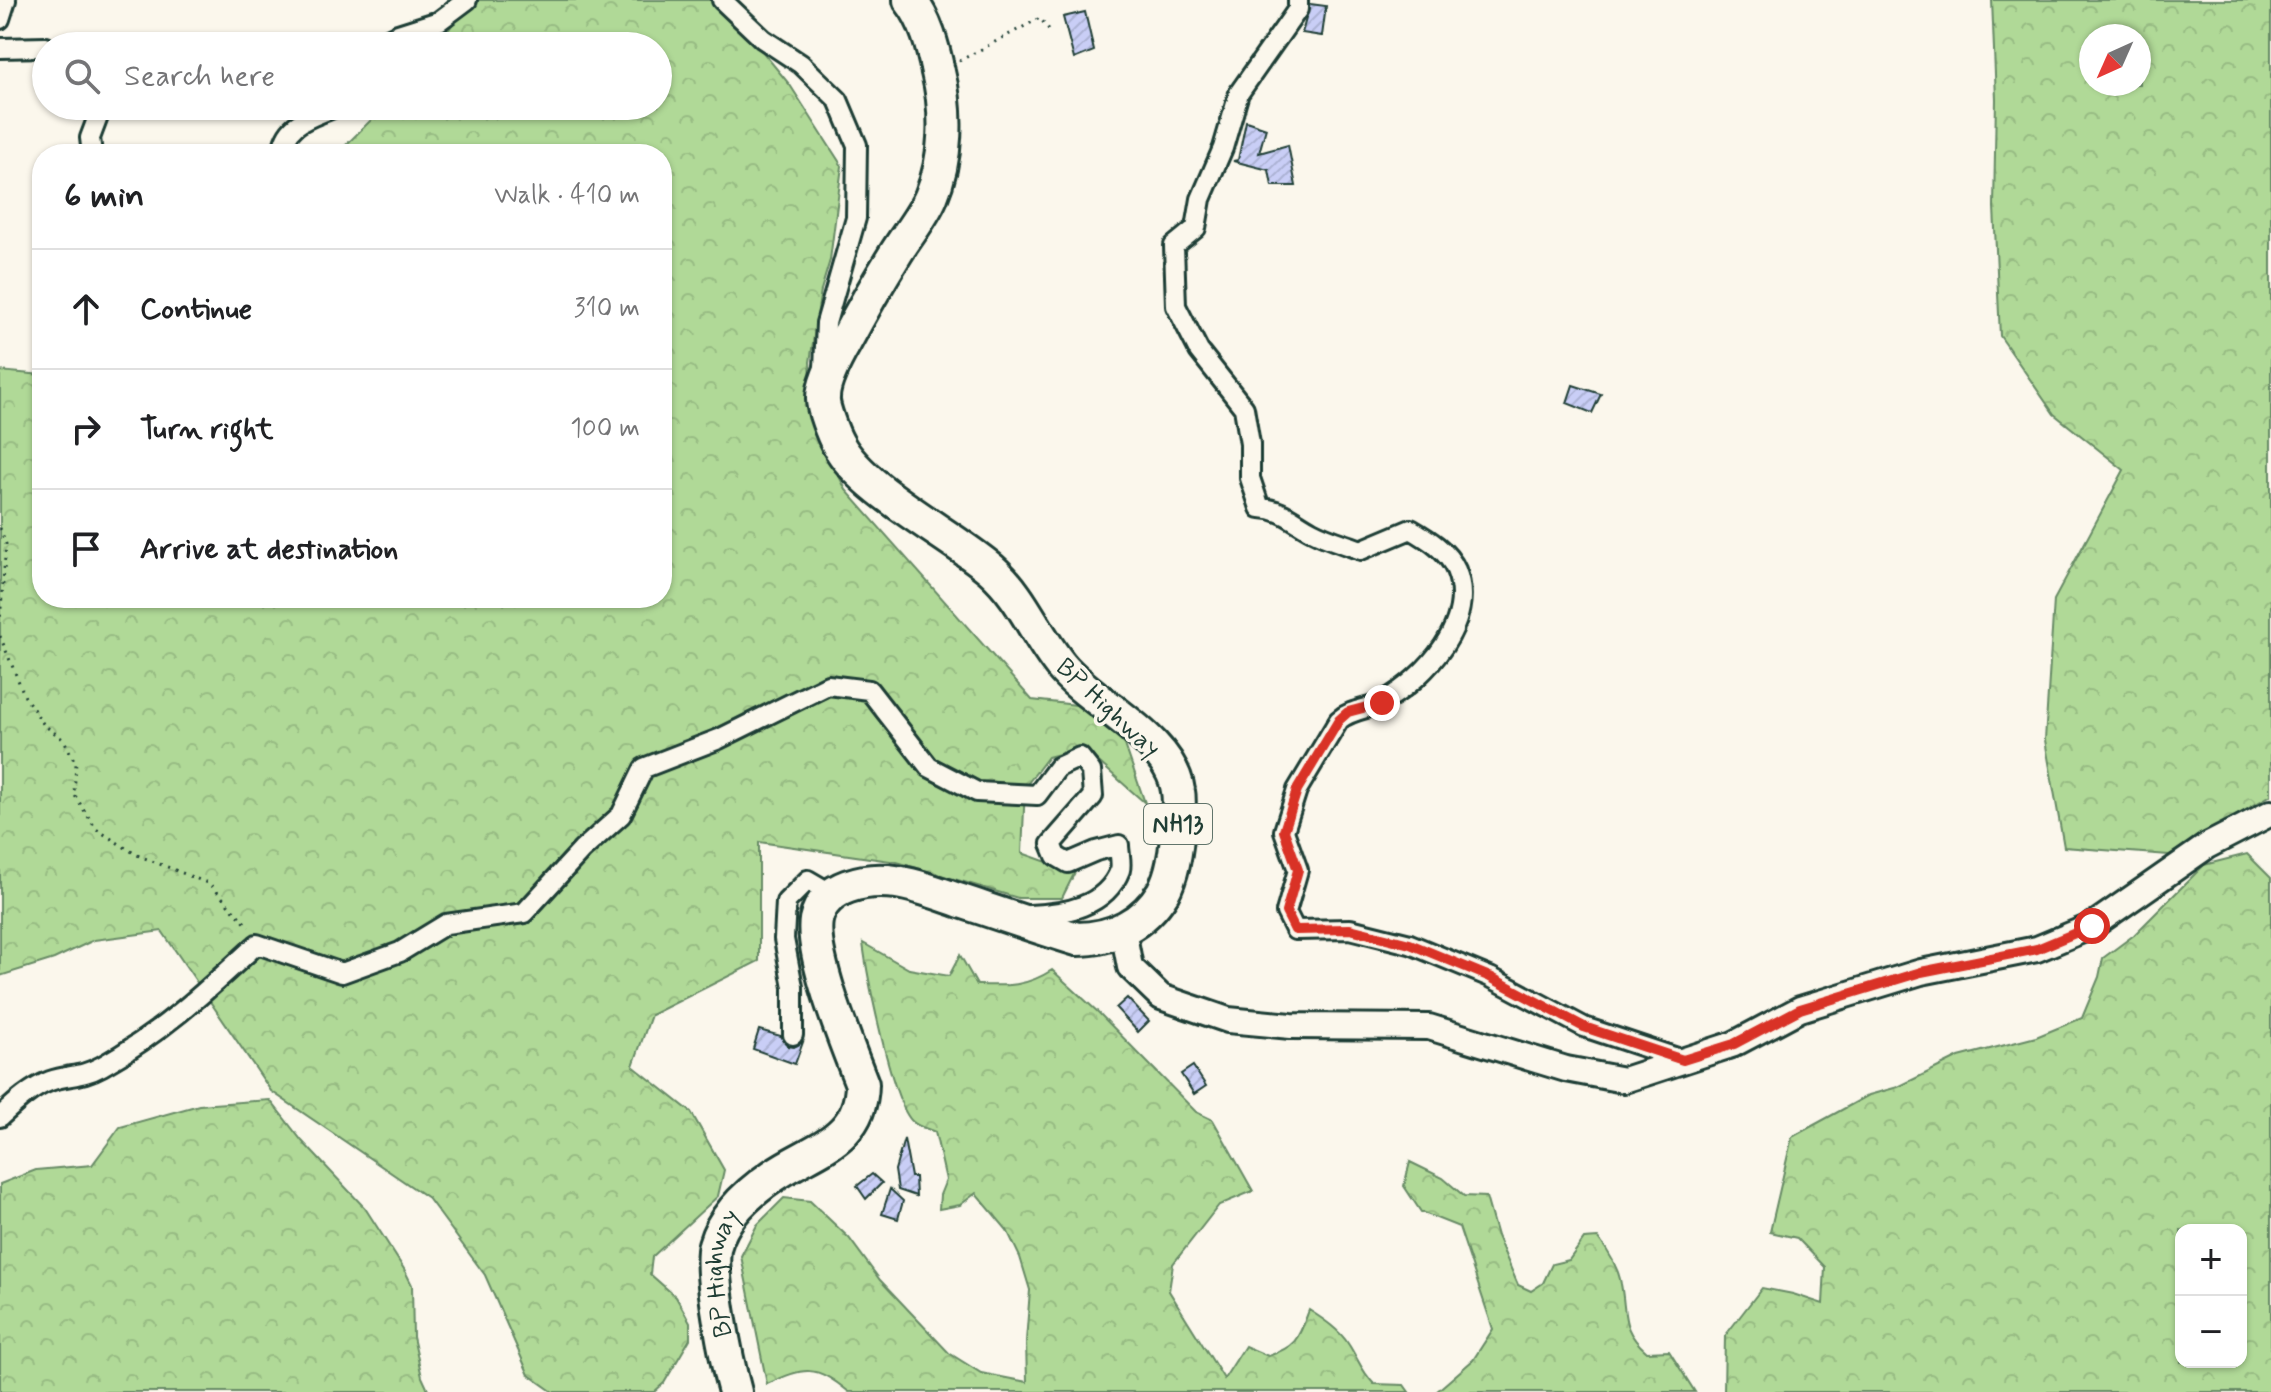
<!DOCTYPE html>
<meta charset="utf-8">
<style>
:root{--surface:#fff;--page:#f2f2f2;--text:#202124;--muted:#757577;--line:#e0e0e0}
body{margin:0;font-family:Mynerve,sans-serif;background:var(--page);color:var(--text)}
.controls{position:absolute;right:24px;bottom:24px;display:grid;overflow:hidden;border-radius:16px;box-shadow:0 2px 6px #0004}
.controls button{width:72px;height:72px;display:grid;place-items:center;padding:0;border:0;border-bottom:2px solid var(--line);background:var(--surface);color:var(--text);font:40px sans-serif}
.compass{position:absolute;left:2079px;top:24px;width:72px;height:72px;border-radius:50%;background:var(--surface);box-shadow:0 2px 6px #0004;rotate:225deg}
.stop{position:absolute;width:24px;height:24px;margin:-18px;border:6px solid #d93025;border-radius:50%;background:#fff}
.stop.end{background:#d93025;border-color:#fff;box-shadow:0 2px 8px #0008}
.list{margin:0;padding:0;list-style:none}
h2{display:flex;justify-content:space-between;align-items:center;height:104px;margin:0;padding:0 32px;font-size:34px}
h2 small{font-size:26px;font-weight:400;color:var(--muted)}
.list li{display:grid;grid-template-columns:52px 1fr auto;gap:24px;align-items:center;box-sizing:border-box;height:120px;padding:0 32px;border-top:2px solid var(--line)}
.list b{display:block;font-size:30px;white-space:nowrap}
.list em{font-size:26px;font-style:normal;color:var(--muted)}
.icon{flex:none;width:44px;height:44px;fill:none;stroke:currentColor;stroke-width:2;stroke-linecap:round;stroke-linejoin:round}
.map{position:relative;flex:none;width:2271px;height:1392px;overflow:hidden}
.search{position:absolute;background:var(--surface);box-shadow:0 2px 6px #0004;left:32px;top:32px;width:640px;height:88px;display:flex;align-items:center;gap:20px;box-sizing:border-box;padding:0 28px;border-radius:44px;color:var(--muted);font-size:30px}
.panel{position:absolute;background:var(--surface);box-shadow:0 2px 6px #0004;left:32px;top:144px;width:640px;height:464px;border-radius:32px}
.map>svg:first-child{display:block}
.forest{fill:url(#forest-crowns);stroke:#688b66;stroke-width:2;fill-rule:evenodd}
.building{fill:url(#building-hatch);stroke:#1f3d34;stroke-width:2}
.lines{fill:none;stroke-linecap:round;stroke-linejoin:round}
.street-casing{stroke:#1f3d34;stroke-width:24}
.secondary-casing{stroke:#1f3d34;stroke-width:30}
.highway-casing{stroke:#1f3d34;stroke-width:38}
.path{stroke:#1f3d34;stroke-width:3;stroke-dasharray:2 6;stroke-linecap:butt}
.street{stroke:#fbf7ec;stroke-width:18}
.secondary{stroke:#fbf7ec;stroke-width:24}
.highway{stroke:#fbf7ec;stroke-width:32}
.route{stroke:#d93025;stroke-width:10}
.labels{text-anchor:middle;stroke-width:7;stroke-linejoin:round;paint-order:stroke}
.shield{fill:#fbf7ec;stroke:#61756b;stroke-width:2}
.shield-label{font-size:24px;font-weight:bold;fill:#1f3d34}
.street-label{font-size:26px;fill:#1f3d34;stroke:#fbf7ec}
</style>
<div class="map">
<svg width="2271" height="1392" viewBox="0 0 2271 1392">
<defs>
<pattern id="forest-crowns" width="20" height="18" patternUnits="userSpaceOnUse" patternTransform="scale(2)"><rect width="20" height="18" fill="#b0d997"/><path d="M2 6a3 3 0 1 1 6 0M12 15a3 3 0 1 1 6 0" fill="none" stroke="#97bb83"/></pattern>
<pattern id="building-hatch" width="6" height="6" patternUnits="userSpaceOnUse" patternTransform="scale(2)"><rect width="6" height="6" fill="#c9cef6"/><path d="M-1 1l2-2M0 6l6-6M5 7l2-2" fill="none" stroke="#acb2d4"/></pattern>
</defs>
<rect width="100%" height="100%" fill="#fbf7ec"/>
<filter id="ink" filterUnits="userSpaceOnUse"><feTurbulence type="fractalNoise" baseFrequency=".0125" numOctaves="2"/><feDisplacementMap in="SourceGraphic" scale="16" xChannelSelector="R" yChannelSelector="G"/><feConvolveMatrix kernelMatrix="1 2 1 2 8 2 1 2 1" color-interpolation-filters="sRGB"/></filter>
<g filter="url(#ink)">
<path class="forest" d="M470,0H720L790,85L842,166L830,260L821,290L810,362L815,429L846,490L1032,700L1094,707L1125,745L1145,803L1083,748L1048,757L1025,787L1022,853L1075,872L1062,898H1018L897,862L759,842V961L651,1015L633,1066L691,1112L724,1170L718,1196L652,1257L650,1274L676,1297L690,1322V1339L664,1383L654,1392H553L529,1375L485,1275L428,1198L271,1091L162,931L94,940L54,959L0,976V371L42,375V598H662V154H337L385,106H658V46H437Z
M1992,0H2271V795L2169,855L2064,847L2045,740L2054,600L2124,470L2054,414L2000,336L1994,207L1996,99ZM2091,36H2139V84H2091Z
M2247,854L2271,878V1392H1724L1725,1336L1762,1288L1793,1294L1823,1304L1825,1267L1797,1238L1770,1232L1792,1137L1869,1095L1898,1087L1959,1057L2036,1037L2082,1018L2099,977L2103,958L2134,935L2204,865ZM2241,1230V1362H2181V1230Z
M863,943L909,969L949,976L960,955L977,985C1007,986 1026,987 1052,970L1099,1013L1196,1112L1213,1120L1253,1191L1219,1205L1173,1264L1169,1291L1224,1379L1245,1346L1268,1356C1297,1346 1298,1339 1309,1310C1323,1319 1340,1330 1349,1345C1358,1359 1362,1372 1374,1384L1404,1385L1409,1392H849C815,1364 805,1367 767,1384L741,1256L757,1225L784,1198L810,1201L849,1238L880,1280L949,1353L981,1373L1027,1382L1026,1341L1030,1290L1020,1257L1007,1230L976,1193L960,1205L939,1209L940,1195L946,1180L935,1132C929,1129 918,1127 913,1122C892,1105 867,974 863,943Z
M270,1100L302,1141L365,1208L404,1269L412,1285L413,1337L422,1377L429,1392H0V1184L36,1170L92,1165L120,1127L199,1105Z
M1410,1162L1443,1178L1464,1196L1486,1197L1497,1236L1518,1285L1531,1291L1543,1283L1552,1264L1569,1260L1584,1239L1598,1238C1609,1252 1618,1266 1621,1284C1627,1315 1620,1329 1647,1352L1669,1351L1695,1392H1436L1473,1360L1493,1329L1459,1227L1421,1212L1404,1186Z"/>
<path class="building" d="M1310,4L1326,6L1322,36L1302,33Z
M1085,12L1094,51L1074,59L1063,17Z
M1246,121L1266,128L1259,153L1288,145L1296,186H1272L1269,170L1233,161L1238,160Z
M1573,385L1601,394L1592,413L1567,403Z
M1127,998L1149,1021L1138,1032L1116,1008Z
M759,1030L781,1036L788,1046L794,1047L803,1042L795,1064L753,1049Z
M1193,1066L1206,1086L1194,1094L1181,1074Z
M904,1139L911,1177H915L916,1196L898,1190L895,1170Z
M872,1174L882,1183L866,1199L857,1186Z
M890,1189L903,1201L898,1219L882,1214Z"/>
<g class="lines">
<defs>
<path id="street" d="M722,0L763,39L801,64L838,100L857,145L856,218L826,323L824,368
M1298,0V9L1239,93L1223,148L1201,199L1196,228L1174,246L1176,306L1199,351L1244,408L1250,444V478L1260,508C1283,509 1293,521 1312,531C1327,539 1345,544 1361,550L1411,529C1428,539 1448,551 1456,570C1477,622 1426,677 1384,701C1370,710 1353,708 1339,720L1297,790L1284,831L1298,870L1286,912L1295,930L1350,929L1410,944L1490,977L1584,1027L1683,1060
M0,19L6,0
M374,46L398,34L439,21L467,0
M0,48L46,47
M92,154L90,138L102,106
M282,154C285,121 311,118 337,106
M793,1035V987L784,939L786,902L808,880L832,894
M0,1117C14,1104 31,1088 50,1081C70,1074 80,1078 102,1066C164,1031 206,991 257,944L342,973L400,952L446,924L524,913L582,850L621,815L644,768L719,739L828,685L869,690L929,767L977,792L1037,795L1058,767L1080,757L1091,771L1093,796L1051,844L1056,856L1068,863L1096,851L1119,845C1119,852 1122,863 1120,870C1106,907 1064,914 1029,915"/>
<path id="secondary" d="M1123,930L1130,967L1161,997L1228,1020L1291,1026L1429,1027L1566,1069L1624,1080L1734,1044L1800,1009L1921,972L2037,949L2092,926L2207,846L2271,813"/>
<g id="highway">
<path id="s1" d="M735,1392C727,1363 708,1271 715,1245C723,1216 748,1193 773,1176C811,1149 861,1142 862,1084C848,1048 810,956 816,920C823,885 867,878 896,882C918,885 940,894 961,901C1000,914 1038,927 1077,939C1113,939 1144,923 1163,892C1174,872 1177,844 1178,822C1178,812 1180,801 1178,791C1171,738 1093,705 1061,666C1035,634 1023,597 991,569C949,533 862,490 838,444C833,435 822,407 823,398C823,382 837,356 845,342C861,312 878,282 896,253C907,235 923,216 931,197C947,159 948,112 938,72C933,48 926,20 910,0"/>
</g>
</defs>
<use href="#street" class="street-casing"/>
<use href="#secondary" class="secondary-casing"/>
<use href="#highway" class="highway-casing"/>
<path class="path" d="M959,61L1040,18L1051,32
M0,528L6,544L0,621
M0,636L25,697L44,725L64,740L76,764L74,794L96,829L137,855L210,884L249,927"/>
<use href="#street" class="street"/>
<use href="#secondary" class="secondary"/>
<use href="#highway" class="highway"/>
</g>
</g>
<g class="lines" filter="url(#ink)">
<path class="route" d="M1382,703L1348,712L1339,720L1297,790L1284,831L1298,870L1286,912L1295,930L1350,929L1410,944L1490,977L1584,1027L1683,1060L1734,1044L1800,1009L1921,972L2037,949L2092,926"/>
</g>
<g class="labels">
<rect class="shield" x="1144" y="804" width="68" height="40" rx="6"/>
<g class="shield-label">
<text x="1178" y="832">NH13</text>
</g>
<g class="street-label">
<text transform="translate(1109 707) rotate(43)" y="9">BP Highway</text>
<text dy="9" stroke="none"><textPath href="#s1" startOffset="122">BP Highway</textPath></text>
</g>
</g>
</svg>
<div class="controls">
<button>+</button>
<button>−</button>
</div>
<svg class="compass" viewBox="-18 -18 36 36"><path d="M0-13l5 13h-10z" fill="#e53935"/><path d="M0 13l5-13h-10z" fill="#757577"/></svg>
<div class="stop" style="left:2092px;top:926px"></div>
<div class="stop end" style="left:1382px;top:703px"></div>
<div class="search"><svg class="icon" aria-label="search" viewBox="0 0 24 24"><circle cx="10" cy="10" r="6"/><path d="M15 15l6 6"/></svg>Search here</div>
<section class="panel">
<h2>6 min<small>Walk · 410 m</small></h2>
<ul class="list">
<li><svg class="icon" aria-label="ahead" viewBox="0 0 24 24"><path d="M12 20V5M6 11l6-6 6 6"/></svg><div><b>Continue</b></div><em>310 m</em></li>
<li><svg class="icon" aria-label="right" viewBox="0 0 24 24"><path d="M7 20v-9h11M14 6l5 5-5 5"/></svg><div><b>Turn right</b></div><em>100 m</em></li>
<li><svg class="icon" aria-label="arrive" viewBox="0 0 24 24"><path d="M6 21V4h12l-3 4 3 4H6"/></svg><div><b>Arrive at destination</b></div></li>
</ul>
</section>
</div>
